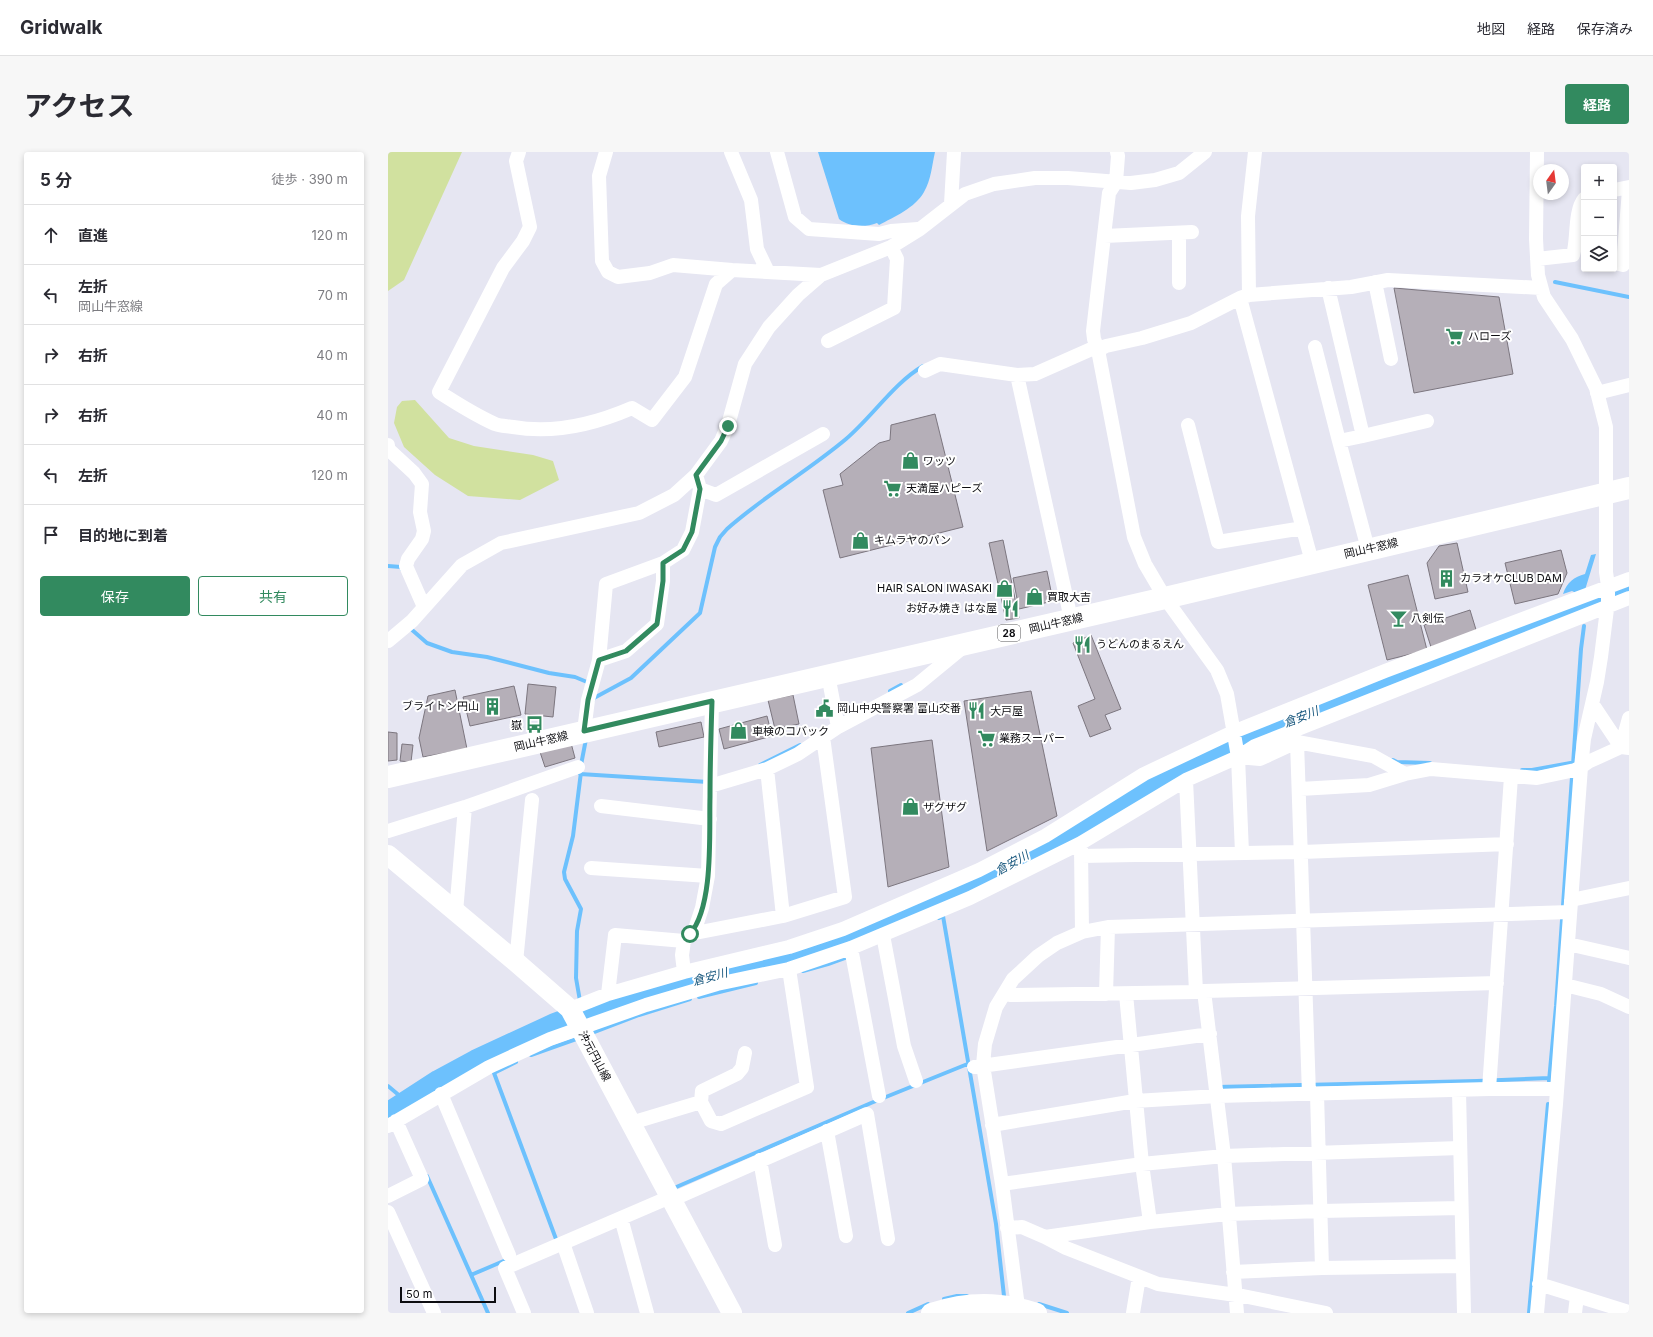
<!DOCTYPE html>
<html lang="ja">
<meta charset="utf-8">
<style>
:root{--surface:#fff;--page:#f7f7f7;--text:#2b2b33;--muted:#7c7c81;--line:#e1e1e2;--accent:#328a5f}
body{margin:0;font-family:Inter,"Noto Sans JP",sans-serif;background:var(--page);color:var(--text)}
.controls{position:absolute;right:12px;top:12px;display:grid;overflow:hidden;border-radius:4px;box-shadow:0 2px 6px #0003}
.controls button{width:36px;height:36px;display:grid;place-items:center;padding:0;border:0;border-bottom:1px solid var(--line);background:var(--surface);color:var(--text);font:20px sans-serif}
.compass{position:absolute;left:1145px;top:12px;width:36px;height:36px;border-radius:50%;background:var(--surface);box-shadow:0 2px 6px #0003;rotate:14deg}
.scale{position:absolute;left:12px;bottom:10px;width:96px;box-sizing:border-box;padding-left:4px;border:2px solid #0d0d11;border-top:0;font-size:11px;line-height:14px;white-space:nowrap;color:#0d0d11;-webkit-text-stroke:3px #fff;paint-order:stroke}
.stop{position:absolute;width:12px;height:12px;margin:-9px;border:3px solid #328a5f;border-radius:50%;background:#fff}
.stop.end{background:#328a5f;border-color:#fff;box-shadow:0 1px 4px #0008}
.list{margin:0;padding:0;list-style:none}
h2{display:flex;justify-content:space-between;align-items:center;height:52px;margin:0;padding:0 16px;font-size:17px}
h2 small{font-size:13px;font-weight:400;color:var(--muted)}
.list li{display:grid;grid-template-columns:26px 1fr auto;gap:12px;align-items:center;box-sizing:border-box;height:60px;padding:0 16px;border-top:1px solid var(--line)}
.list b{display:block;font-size:15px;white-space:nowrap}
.list p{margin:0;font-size:13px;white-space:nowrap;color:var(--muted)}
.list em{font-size:13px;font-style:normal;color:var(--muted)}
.actions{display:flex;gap:8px;padding:12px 16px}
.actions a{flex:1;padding:9px 0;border:1px solid var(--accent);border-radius:4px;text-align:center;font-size:14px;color:var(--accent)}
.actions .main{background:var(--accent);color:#fff}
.icon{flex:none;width:22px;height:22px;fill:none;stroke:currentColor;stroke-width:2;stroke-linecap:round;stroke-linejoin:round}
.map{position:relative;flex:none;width:1241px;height:1161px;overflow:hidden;border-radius:4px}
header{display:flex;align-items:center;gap:24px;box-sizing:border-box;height:56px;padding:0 20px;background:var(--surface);border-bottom:1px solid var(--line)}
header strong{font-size:19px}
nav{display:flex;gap:22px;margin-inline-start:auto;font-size:14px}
.intro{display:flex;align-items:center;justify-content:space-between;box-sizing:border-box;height:96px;padding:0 24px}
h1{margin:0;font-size:28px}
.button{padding:10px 18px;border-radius:4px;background:var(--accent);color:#fff;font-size:14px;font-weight:700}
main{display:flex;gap:24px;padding:0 24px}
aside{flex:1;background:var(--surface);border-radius:4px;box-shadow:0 2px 6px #0003}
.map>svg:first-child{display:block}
.green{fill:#d1e19f}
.water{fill:#6dc1fd}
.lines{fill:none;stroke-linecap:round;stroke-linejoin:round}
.stream{stroke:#6dc1fd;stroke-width:4}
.river{stroke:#6dc1fd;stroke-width:23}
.building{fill:#b5afb8;stroke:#7c767f}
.minor{stroke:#fff;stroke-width:14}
.secondary{stroke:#fff;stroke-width:20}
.primary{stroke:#fff;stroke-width:22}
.route{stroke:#328a5f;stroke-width:5}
.labels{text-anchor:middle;stroke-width:4;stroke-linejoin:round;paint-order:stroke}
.shield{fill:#fff;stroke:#565658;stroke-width:1}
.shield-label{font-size:10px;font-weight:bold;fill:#0d0d11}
.poi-label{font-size:11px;fill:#0d0d11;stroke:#fff;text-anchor:start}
.street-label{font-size:11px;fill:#0d0d11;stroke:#fff}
.water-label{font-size:12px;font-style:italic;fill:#15557c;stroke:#fff}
</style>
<header>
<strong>Gridwalk</strong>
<nav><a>地図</a><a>経路</a><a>保存済み</a></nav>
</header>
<div class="intro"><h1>アクセス</h1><a class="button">経路</a></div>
<main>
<aside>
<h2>5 分<small>徒歩 · 390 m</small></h2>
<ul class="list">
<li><svg class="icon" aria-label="ahead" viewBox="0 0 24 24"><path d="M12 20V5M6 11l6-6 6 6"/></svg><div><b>直進</b></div><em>120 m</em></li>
<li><svg class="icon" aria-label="left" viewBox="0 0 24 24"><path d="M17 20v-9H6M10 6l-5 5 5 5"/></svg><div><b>左折</b><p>岡山牛窓線</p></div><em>70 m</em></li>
<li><svg class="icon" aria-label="right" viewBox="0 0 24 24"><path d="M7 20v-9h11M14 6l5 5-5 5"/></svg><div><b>右折</b></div><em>40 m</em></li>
<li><svg class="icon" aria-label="right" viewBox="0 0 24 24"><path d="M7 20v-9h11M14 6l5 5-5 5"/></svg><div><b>右折</b></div><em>40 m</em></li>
<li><svg class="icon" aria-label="left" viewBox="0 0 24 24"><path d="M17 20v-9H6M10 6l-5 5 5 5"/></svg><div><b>左折</b></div><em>120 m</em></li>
<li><svg class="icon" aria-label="arrive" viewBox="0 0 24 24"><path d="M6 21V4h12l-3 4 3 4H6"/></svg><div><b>目的地に到着</b></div></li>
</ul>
<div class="actions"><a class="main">保存</a><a>共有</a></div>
</aside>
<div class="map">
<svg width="1241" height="1161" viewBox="0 0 1241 1161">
<rect width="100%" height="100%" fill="#e6e6f2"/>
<path class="green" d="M0,0H74L16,128L0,139Z
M27,248L61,286L86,294L145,303L165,309L171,328L132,348L80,344L47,323L16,295L6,271L9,255L14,249Z"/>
<path class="water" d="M430,0H547C544,13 543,28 536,40C527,56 506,65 491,73L489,71C477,76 461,75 451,67Z
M1208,402L1197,438L1188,441L1184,439L1175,442C1179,430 1186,425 1197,422L1203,403Z"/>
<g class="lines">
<path class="stream" d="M1167,130L1241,145
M0,414L13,415L14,417
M23,477L39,491L64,500L99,505L161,521L187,525L199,530
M502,539L513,533
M205,548L206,546L243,526L312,461L327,395L332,385L339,377C376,344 420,319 458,287C484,265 506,231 535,214
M867,583L870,589
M1005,608L1009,610L1042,611
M193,613L198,587
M372,613L412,593
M1185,613L1193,497L1196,474
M1134,618H1144L1188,610
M192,622L320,630
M551,766L555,764L608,1072L616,1144
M415,819L440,812L462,804
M311,845L368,831
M192,849L188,826L189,779L193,757L177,727L176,720L185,684L193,620
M204,881L251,863L302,847
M143,903L191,886
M128,910L106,921L168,1087
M1161,929L1168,854L1184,625
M0,934L19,950
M829,935L1089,929L1161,926
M7,957L11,961
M39,1024L100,1161
M286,1036L483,951L582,911
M83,1123L118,1108
M556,1147L569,1144H579
M651,1152L679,1161
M520,1161L540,1152
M1141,1161L1160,952"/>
<path class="river" d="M0,962L51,929L88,909L168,872L198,861L309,828L403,804L482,776L587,732L767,630L856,587L896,572L1194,454L1241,437"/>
</g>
<path class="building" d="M1006,136L1111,145L1125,222L1026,241Z
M547,262L575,375L452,406L435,338L455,333L452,322L491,291L502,288L503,273Z
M615,388L631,466L618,468L601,391Z
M1069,391L1080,440L1047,447L1039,411L1051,394Z
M1173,398L1179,421L1170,442L1127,452L1117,411Z
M659,419L665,449L631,457L625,426Z
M1020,423L1039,498L999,508L980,433Z
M1082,458L1089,481L1043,495L1036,473Z
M703,483L733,557L717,563L723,577L702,585L690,554L707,547L685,491Z
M140,532L168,535L165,565L137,562Z
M126,534L133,563L82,574L75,545Z
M67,538L79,597L35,605L31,586L40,544Z
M643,539L669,664L599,699L576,549Z
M405,543L411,572L387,577L380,548Z
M379,564L384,584L336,597L331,577Z
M313,570L316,585L271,595L268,580Z
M0,580L9,581V608L0,609Z
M544,588L561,715L500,735L483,596Z
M183,591L187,606L157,615L152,600Z
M14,592L25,593L23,610L12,609Z"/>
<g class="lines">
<path class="minor" d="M131,0L128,9L142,75L135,89L115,116L51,240C68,251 87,263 107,272C112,274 119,274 125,275C165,282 207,272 244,256L264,268L297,225L328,132L344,118
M218,0L211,24L214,109L220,120L230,125L262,121L285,113L344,118L433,123
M343,0L363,48L369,97L380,120
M389,0L407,65L421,77L491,82L503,79L530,77
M729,0L730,4L728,30L721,41L705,179L706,187L710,198L746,385L757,412L777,446L829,518L839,542L850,605L854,701
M1226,38L1241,35
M563,52L566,0
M791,81V131
M716,84L804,80
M1149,107L1185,103C1190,87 1186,60 1196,47
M1226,111L1235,113L1241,38
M987,130L1003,207
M940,136L975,284L951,289L980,397
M861,143L860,64L867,0
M852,146L861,143L963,135L1000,128L1153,136
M440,189L506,156L509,107L503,95
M927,195L951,289
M710,198L718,194L754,186L803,171L852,146L924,410
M537,219L552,212L629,223L647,222L708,195
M629,223L683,467
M1209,241L1241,233
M800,273L830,390L915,376
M975,284L1039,269
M0,293V297L26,321L34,332L32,360L36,379L34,387L20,407L18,414L36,455
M312,337L328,343L435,282
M0,489L24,469L74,413L113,391L251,361L286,343L308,323L333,289L340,273L357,212L381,175L410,143L433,123L503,95L532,77L577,42L606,32L647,26H680L743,31L767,28L791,21L817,0
M211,508L238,499L269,472L275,429V411
M440,523L450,575
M1205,553L1233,595
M196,579L200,548L211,508L218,432L275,411L295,398L304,380L312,337L308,323
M909,590L921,942
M1233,595L1241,566
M850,605L872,607L909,590L985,604L1017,622L1043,617L1149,626L1187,618L1193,615L1200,610L1233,595L1241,596
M379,617L395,764
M798,628L808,840L816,839L836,1004L849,1161
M322,634L379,617L410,602L450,575L529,533L574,496
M912,637L981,633L1017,622
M213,654L322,667
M0,679L77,655L190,615
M693,696L694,780
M693,704L914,700L1119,692
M203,716L320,724
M1183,748L1241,736
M68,760L77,655
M302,782L395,764L457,745L435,585
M495,783L516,894L528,929
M296,789L294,803L296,820
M1180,792L1241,806
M463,796L491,944
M128,810L144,648
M1177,833L1213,842L1241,855
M816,839L1109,831
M617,841L623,843L808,840
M220,842L296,820L401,795L455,777L591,718L657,684L756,622L845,580L997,519L1241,427
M718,842L720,775
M738,842L754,1012L762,1070
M182,857L220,842L227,783L296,789L307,777L314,756L320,724L324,549
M586,915L822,882
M1101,937L1123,625
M1071,939L1076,1161
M53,942L121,1103
M929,942L934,1116
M313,950L314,939L349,922L354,916L357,901
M243,971L313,950L323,969L333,972L419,935L401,817
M604,973L747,949L830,944L1101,937H1169
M0,974L101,915L162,887L258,853L329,832L401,817L463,796L582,746L693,691L798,628L850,605L867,594L1241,446
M439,979L458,1084
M372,1008L387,1093
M614,1032L754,1012L836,1004L1072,996
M0,1044L34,1027L8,969
M283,1048L479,962L500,1087
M0,1060L46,1161
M233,1066L259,1161
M619,1076L634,1075L657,1085L762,1070L840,1062L933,1059L1072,1056
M657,1085L678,1096L770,1132L855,1144L938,1161
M175,1091L199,1161
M845,1120L934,1116L1075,1114
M1151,1132L1241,1160
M630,1155L614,1032L595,913L597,892L608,855L625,827L650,804L669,791L694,780L720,775L1182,760
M136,1161L117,1116L282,1045
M745,1161L751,1125
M1149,1161L1168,952L1193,615L1196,587L1209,530L1213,505L1220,449V434L1218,420V275L1208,236L1184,187L1156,145L1150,123L1148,87L1149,0
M1187,1161L1189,1144"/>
<path class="secondary" d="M0,703L128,810L182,857L344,1161
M543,1161C580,1149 612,1149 649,1161"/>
<path class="primary" d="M0,625L777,446L1241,336"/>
</g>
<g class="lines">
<path class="route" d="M302,782C326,754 321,681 322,645C322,613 323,581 324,549L196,579L200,548L211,508L238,499L269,472L275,429V411L295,398L304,380L312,337L308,323L333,289L340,274"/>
</g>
<defs>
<symbol id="supermarket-bare" viewBox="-9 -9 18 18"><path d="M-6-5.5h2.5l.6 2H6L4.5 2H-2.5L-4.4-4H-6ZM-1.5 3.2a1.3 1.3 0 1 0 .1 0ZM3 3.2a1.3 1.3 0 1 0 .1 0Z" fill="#328a5f" stroke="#fff" stroke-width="2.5" paint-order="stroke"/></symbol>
<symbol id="shop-bare" viewBox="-9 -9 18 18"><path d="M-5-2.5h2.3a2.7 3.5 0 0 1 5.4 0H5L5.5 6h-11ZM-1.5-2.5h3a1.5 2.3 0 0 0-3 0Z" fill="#328a5f" stroke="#fff" stroke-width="2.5" paint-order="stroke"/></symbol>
<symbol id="building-bare" viewBox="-9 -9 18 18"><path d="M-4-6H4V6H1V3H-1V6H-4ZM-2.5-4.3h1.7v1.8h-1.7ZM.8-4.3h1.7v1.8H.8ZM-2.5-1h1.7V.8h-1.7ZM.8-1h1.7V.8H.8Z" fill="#328a5f" stroke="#fff" stroke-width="2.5" paint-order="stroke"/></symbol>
<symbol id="restaurant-bare" viewBox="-9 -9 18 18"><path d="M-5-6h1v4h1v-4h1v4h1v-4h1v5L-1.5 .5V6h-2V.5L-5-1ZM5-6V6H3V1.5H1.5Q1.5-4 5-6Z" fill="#328a5f" stroke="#fff" stroke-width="2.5" paint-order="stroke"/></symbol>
<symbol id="bar-bare" viewBox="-9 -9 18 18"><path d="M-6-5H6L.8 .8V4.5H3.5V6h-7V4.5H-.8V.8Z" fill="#328a5f" stroke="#fff" stroke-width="2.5" paint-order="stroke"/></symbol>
<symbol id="civic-bare" viewBox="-9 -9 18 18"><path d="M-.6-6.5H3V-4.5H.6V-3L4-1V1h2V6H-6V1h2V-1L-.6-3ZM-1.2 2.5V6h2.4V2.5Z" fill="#328a5f" stroke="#fff" stroke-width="2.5" paint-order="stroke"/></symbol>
<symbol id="bus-bare" viewBox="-9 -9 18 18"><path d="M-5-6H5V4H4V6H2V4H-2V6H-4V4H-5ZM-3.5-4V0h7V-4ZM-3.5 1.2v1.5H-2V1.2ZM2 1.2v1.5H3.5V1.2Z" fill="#328a5f" stroke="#fff" stroke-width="2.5" paint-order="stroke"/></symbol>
</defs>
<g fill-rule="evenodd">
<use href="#supermarket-bare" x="1054" y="172" width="25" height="25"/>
<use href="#shop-bare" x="510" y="296" width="25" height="25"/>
<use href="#supermarket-bare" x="492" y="324" width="25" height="25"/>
<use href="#shop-bare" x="460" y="376" width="25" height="25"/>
<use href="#building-bare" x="1046" y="414" width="25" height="25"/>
<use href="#shop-bare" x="604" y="424" width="25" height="25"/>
<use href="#shop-bare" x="634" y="432" width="25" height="25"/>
<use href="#restaurant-bare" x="610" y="444" width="25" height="25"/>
<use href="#bar-bare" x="998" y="454" width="25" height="25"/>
<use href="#restaurant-bare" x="682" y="480" width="25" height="25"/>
<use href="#building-bare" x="92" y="542" width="25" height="25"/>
<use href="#civic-bare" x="424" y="544" width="25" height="25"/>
<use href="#restaurant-bare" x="576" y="546" width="25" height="25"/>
<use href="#bus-bare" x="134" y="560" width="25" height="25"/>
<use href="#shop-bare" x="338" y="566" width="25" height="25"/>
<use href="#supermarket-bare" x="586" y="574" width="25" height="25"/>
<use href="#shop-bare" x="510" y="642" width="25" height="25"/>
</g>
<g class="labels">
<rect class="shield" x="610" y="473" width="22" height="16" rx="3"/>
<g class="shield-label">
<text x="621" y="485">28</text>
</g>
<g class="poi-label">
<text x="1080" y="188">ハローズ</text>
<text x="535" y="313">ワッツ</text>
<text x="518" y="340">天満屋ハピーズ</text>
<text x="486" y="392">キムラヤのパン</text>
<text x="1072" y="430">カラオケCLUB DAM</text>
<text x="604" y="440" text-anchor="end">HAIR SALON IWASAKI</text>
<text x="659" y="449">買取大吉</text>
<text x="609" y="460" text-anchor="end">お好み焼き はな屋</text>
<text x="1023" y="470">八剣伝</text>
<text x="708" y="496">うどんのまるえん</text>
<text x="91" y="558" text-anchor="end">ブライトン円山</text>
<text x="449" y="560">岡山中央警察署 富山交番</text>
<text x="602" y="563">大戸屋</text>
<text x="134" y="577" text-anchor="end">嶽</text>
<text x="364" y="583">車検のコバック</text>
<text x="611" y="590">業務スーパー</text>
<text x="535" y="659">ザグザグ</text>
</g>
<g class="street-label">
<text transform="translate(983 396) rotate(-13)" y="4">岡山牛窓線</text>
<text transform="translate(668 471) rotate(-13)" y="4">岡山牛窓線</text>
<text transform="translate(153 589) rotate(-13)" y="4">岡山牛窓線</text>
<text transform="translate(207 904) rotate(62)" y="4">沖元円山線</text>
</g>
<g class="water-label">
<text transform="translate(913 565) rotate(-21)" y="4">倉安川</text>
<text transform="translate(624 711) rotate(-29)" y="4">倉安川</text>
<text transform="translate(322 825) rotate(-15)" y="4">倉安川</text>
</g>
</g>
</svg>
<div class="controls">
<button>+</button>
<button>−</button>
<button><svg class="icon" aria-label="layers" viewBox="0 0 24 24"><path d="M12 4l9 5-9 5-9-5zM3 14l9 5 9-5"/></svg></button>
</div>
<svg class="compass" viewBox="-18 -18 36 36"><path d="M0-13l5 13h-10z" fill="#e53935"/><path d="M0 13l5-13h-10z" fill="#7c7c81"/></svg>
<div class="scale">50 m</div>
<div class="stop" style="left:302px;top:782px"></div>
<div class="stop end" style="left:340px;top:274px"></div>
</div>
</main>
